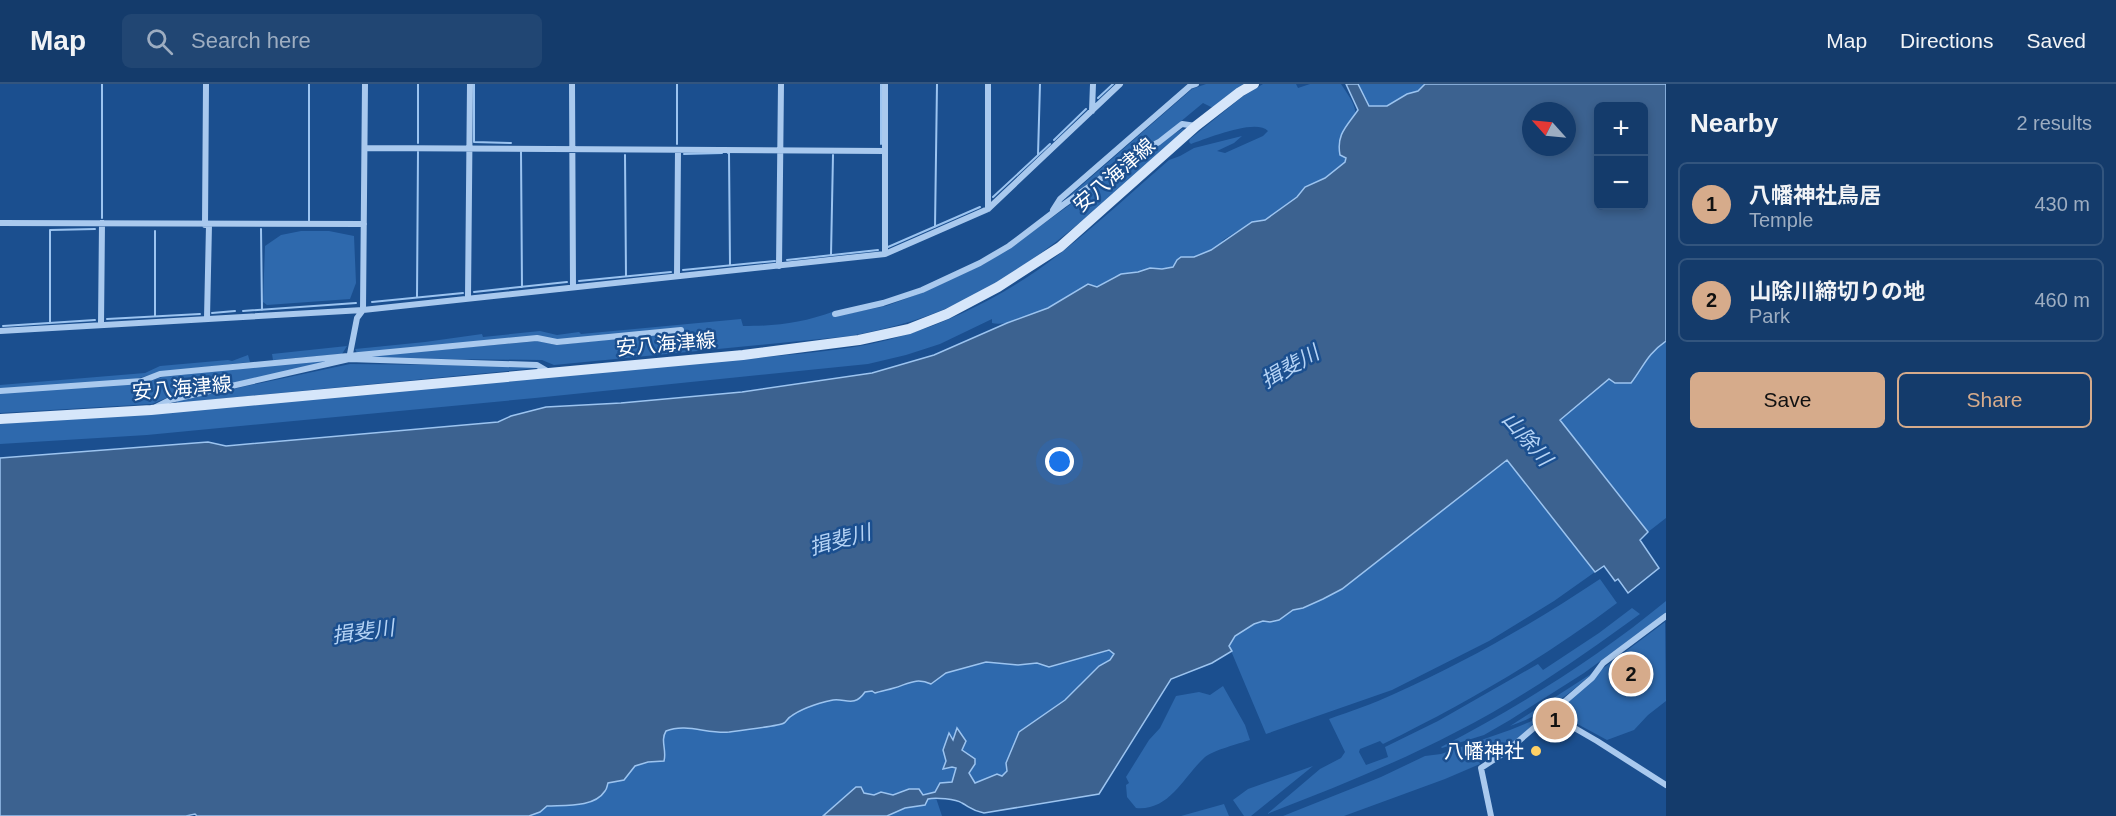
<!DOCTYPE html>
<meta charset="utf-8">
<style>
:root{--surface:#143b6b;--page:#214673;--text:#f1f3f6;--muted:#9dadc1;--line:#33557e;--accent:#d6ab8b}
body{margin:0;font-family:Arial,"Noto Sans JP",sans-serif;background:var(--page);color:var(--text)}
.controls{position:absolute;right:18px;top:18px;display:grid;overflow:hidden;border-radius:9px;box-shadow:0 3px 9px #0003}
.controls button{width:54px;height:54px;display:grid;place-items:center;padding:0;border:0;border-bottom:2px solid var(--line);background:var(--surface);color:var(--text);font:30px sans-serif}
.compass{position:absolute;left:1522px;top:18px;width:54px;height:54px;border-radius:50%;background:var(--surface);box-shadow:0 3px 9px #0003;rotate:297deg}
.you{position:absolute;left:1060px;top:378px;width:21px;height:21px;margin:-15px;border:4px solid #fff;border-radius:50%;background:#1a73e8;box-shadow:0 0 0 9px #1a73e833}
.badge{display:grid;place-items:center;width:39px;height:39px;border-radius:50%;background:var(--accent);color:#111;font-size:20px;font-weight:700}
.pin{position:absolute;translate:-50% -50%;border:3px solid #fff;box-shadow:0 2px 6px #0006}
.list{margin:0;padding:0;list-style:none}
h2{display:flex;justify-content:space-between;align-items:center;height:78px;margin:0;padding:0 24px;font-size:26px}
h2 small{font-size:20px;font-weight:400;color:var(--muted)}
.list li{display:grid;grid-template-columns:39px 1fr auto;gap:18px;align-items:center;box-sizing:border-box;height:84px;margin:0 12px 12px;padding:0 12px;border:2px solid var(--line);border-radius:9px}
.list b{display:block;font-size:22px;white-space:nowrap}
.list p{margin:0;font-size:20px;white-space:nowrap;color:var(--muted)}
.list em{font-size:20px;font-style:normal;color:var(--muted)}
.actions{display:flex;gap:12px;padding:18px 24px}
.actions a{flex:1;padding:14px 0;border:2px solid var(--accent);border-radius:9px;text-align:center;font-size:21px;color:var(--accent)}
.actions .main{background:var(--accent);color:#111}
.icon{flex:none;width:33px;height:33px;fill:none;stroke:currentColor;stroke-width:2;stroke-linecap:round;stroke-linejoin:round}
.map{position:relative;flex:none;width:1666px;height:732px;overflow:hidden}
header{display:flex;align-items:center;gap:36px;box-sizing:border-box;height:84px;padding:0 30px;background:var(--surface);border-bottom:2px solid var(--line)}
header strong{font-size:28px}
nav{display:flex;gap:33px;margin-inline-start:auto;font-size:21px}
.search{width:420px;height:54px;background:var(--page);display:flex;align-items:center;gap:15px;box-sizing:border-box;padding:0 21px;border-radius:9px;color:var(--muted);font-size:22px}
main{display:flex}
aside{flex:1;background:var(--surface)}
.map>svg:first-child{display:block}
.green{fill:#2e69ad}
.water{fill:#3c6290;stroke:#9cc4f0;stroke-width:1.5;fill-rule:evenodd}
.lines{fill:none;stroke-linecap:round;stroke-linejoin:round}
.stream{stroke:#9cc4f0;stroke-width:2}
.minor{stroke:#a9c9ee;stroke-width:6}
.secondary{stroke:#d6e6fa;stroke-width:10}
.poi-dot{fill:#ffd166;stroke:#1b4f8f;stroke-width:2}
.labels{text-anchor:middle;stroke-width:5;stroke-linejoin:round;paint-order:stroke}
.street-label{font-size:20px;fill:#fff;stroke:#1b4f8f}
.poi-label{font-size:20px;fill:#fff;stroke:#1b4f8f;text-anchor:end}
.water-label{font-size:21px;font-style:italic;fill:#b5d3f5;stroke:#1b4f8f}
</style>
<header>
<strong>Map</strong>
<div class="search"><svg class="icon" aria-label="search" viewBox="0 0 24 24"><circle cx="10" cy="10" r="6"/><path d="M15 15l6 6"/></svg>Search here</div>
<nav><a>Map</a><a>Directions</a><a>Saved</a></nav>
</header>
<main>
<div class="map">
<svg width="1666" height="732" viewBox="0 0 1666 732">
<rect width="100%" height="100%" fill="#1b4f8f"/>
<path class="green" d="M1206,0H1246L1213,24L1203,19L1162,53L1132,69L1066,115L1192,5Z
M1263,0H1296L1298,4L1310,0H1341C1346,8 1354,18 1355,26C1357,39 1328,48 1347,74L1341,83L1333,89L1301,107L1297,113L1270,133L1265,136L1252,138L1223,156L1218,163L1194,173L1186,174L1173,183L1115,192L1097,203L1093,201C1081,204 1074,211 1064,216C1049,225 1008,244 992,239V235L940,260L906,271L868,280L535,314L147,351L0,360V340L756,274C805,269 858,266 905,251C959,235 1018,203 1062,168C1099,139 1134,106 1169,76L1180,72L1194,64L1242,52L1234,59L1217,67L1225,69L1263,52L1268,47C1256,34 1206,55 1191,60L1189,58L1190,55L1242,13Z
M1358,0H1425L1418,7L1407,10L1387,22H1369Z
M1182,45L1186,46C1117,106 1051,172 969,214C932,233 892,244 851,252L554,281L542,276L370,274V272L538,257L556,261L681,248V244L554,256L537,252L357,269L355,265L425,258L482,250L483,253L540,247L557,251L579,248L581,250L741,235L743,242C779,242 801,239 835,227L836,232L886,222L924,208L982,181L1011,163L1135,74Z
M301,147H329L354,152L356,199L350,215L267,221L263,218L265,162L281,151Z
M1666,257V434L1648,448L1560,336L1609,295L1639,289L1645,275Z
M347,262L342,270L273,276L272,270Z
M248,271L250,278L160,288L136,295L0,306V301L145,289L160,282L228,276L232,277Z
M333,275L334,277L171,312L152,320L0,329V309L147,298L162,293Z
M350,280L534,282L537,284L177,319V317Z
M1507,375L1595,488L1554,517L1489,557L1392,606L1266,650L1229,562L1235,552L1254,540L1263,537L1270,538L1279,536L1293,526L1303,524L1342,505Z
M1600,495L1617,519C1544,574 1465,620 1383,660L1380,657L1360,665L1359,668L1366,681L1388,673L1385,663L1438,637L1538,580L1543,586L1599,549L1632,524L1640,530C1581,573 1521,615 1456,648C1395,680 1331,705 1267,730L1320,685L1341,674L1345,668L1329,635C1351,627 1373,620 1394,610C1466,578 1534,539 1600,495Z
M1666,517V529L1584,589L1510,636L1484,651L1442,664L1441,663C1520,622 1597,574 1666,517Z
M1665,538L1666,617L1648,631L1634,646L1607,656L1559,630L1558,627L1586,597Z
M1103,564H1124L1010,689L982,700L972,698L936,714L942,732H482L655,642L940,583Z
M1594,588C1569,610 1542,632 1510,642Z
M1223,602L1245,641L1250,656C1238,660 1214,666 1205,673C1183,693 1170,727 1136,724L1127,713L1126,701L1129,699L1126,693L1149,656L1160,644L1176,612L1199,608L1210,611Z
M1539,634L1540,636L1504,666L1502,663L1482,674L1480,668L1477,669L1480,680L1445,695L1344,732H1283L1381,693L1425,672L1441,670L1510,646Z
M1313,682L1251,732H1244L1233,716L1248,705Z
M1224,720L1229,732H1181Z"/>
<path class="water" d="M1346,0H1358L1369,22H1387L1407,10L1418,7L1425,0H1666V257C1647,270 1644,282 1631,299H1615L1609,295L1560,336L1648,448L1640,456L1659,484L1628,509L1618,495L1615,497L1604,482L1595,488L1507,376L1342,505L1323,515L1303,524L1293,526L1279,536L1270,538L1263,537L1254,540L1235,552L1229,562L1232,567L1212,579L1171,595L1099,710L984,729C973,727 971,724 962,719C956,715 935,713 928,715L925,721L905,724L887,732H823L856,703H861L864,709L874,711L881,708L893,711L909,705H919L923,711L935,708L940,699L952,698L956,684L952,683L943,685L946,677L943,666L949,649L953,656L957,644L966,657L962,666L975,675V680L969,689L975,699L997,690L1002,692L1007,687L1006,679L1019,648L1065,616L1099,582L1110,576L1114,570L1109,566L1049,583L1037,579L1018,581L986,578L946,589L931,600C916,593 908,600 894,604C888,606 881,607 875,609L872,607L865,608C854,624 845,614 833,616C819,619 802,624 790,633C788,634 786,638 784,639C779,642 737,647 729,648C708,650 686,639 666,647C660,657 667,666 664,677L648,678L635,682L624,696L608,699C607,702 607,705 605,707C594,724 565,721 547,722L540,728L529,732H197L195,730L186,732H0V374L208,358L226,362L498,338L511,332L546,323L621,319L742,308L872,289L934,271L1007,239L1048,224L1088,200L1097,203L1121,190L1138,188L1150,184L1162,185L1173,183L1177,176L1181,173H1194L1211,166L1252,138L1265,136L1297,113L1305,103L1325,94L1345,78L1346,74L1340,71C1336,50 1347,42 1358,26ZM1598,22H1644V122H1598ZM1531,27H1567V63H1531Z"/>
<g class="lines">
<path class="stream" d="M474,0V58L511,59
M1098,14L1113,0
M1054,56L1086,25
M418,59V0
M677,60V0
M881,60V0
M521,68L522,203
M728,69H729L730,181
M684,70L722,69
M625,71L626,192
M1038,71L1040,0
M993,113L1050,60
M102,134V0
M309,137V0
M935,143L937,0
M261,145L262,226
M155,147V231
M888,163L980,123
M831,171L833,71
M787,176L878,166
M683,186L775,177
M579,197L671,188
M474,208L567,198
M417,213L418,68
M372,218L463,209
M243,227L356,219
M212,229L235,227
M107,235L200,230
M50,239V146L95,145
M3,242L95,236"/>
<path class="minor" d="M572,0L573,203
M1092,27L1093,0
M365,64L885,67
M988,125V0
M1053,126L1060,115L1190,2L1196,0
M0,139L364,140
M205,141L206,0
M885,170V0
M779,182L781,0
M677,192L678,66
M468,214L470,0
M835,230L883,219L922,206L980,179L1009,162L1063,121L1134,71L1159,58L1182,40L1196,42
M207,234L209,141
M101,241L102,139
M0,247L363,226L885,170L988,125L1120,0
M349,275L357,234L363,226L365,0
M0,307L142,297L160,290L537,254L557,258L681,246
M156,323L170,316L349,275L537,281L549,288
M1554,626L1559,635L1597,657L1666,701
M1491,732L1481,684L1507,667L1592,594L1603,579L1666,532"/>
<path class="secondary" d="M0,335L151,326L743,271L859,256L909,245L947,230L998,203L1060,163L1196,42L1240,8L1254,0"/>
</g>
<circle class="poi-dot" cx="1536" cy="667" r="6"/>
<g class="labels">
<g class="street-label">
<text transform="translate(1114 91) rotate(-41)" y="7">安八海津線</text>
<text transform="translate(666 260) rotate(-5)" y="7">安八海津線</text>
<text transform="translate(182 304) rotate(-5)" y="7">安八海津線</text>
</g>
<g class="poi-label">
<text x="1524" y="674">八幡神社</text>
</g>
<g class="water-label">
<text transform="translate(1290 283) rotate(-30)" y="7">揖斐川</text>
<text transform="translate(1527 355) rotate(49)" y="7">山除川</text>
<text transform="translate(840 456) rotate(-15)" y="7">揖斐川</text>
<text transform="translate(363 548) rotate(-8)" y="7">揖斐川</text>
</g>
</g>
</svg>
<div class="controls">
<button>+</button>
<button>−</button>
</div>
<svg class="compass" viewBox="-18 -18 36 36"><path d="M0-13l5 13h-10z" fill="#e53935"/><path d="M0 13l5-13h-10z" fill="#9dadc1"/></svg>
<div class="you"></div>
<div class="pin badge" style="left:1555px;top:636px">1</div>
<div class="pin badge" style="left:1631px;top:590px">2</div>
</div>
<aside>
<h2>Nearby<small>2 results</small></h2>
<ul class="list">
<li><span class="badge">1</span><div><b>八幡神社鳥居</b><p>Temple</p></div><em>430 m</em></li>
<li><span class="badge">2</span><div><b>山除川締切りの地</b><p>Park</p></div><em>460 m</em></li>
</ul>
<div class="actions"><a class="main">Save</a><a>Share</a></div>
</aside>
</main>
